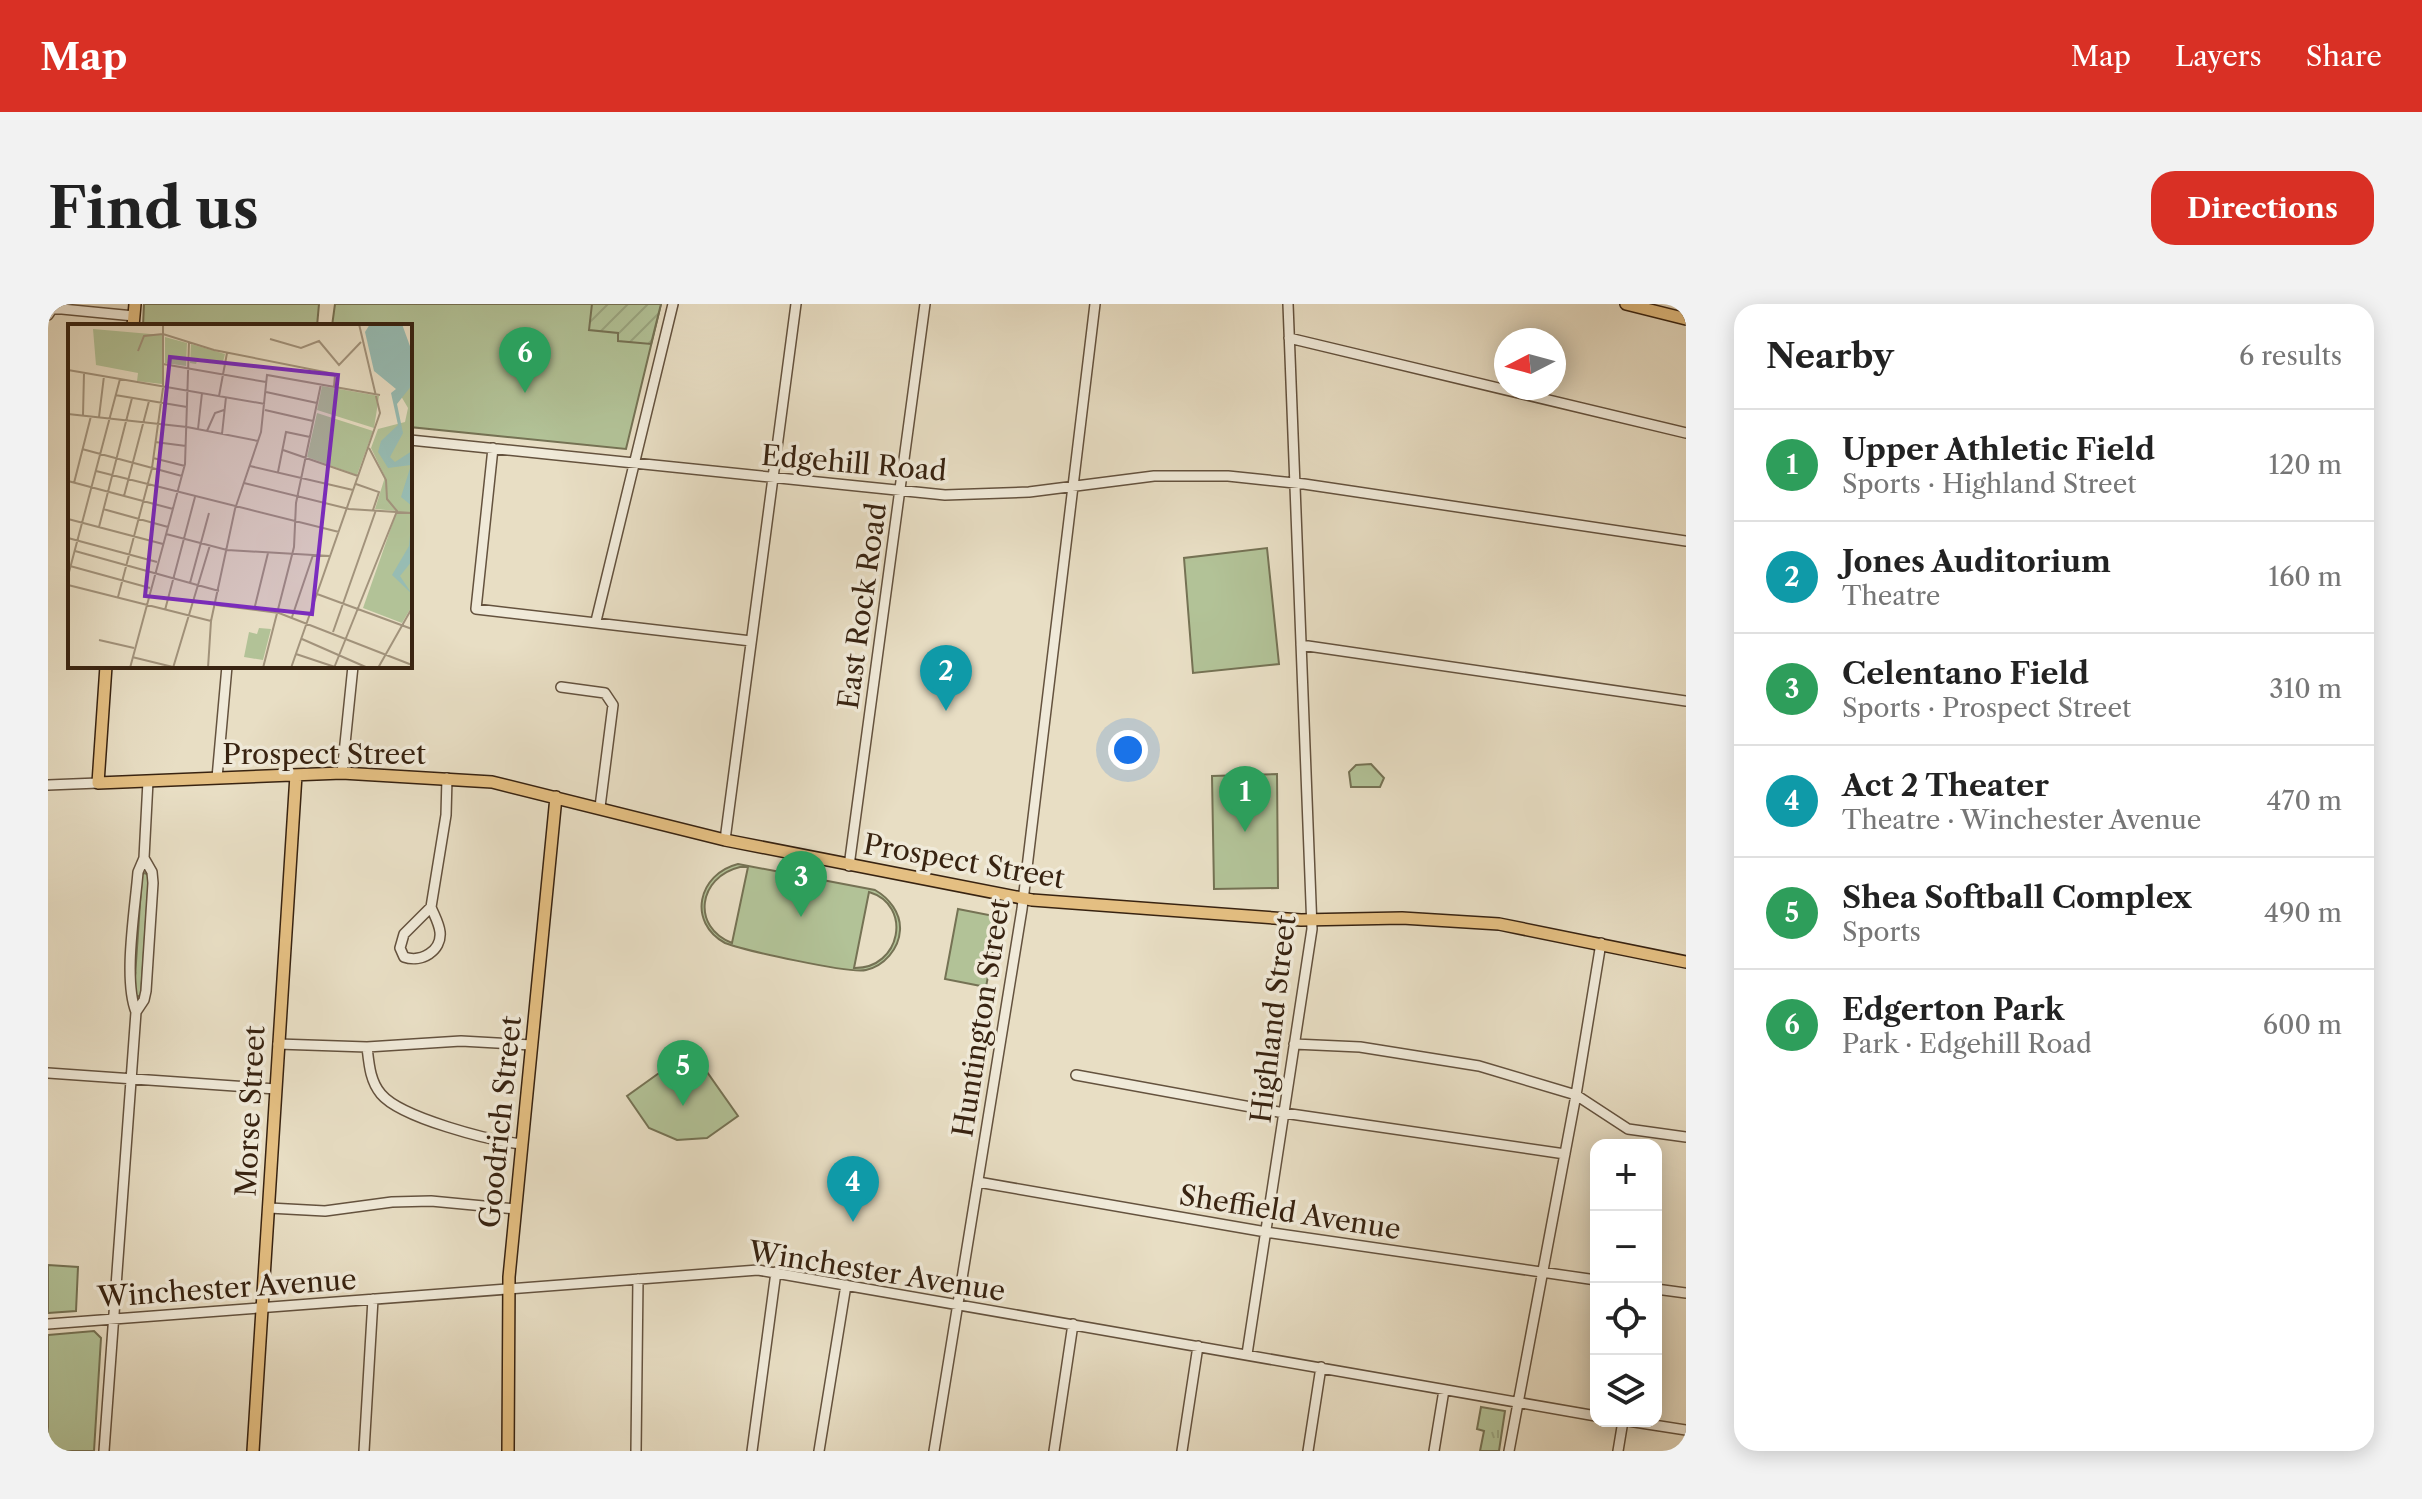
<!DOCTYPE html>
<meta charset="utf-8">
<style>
:root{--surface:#fff;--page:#f2f2f2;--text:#222;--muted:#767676;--line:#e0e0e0;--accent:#d93025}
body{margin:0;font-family:"Libre Caslon Text",serif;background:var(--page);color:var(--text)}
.controls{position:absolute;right:24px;bottom:24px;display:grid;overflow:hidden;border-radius:16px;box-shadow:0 4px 20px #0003}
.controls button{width:72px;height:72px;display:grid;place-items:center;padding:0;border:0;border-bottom:2px solid var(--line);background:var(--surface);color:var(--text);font:40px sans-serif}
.compass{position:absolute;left:1446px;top:24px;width:72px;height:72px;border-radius:50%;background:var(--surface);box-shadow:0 4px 20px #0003;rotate:264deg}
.you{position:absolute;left:1080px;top:446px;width:28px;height:28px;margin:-20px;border:6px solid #fff;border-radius:50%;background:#1a73e8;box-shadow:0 0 0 12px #1a73e833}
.badge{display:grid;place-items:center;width:52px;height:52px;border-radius:50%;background:var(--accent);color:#fff;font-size:26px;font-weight:700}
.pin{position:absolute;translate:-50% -66px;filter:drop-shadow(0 2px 4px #0008)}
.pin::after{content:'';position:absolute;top:42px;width:28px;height:24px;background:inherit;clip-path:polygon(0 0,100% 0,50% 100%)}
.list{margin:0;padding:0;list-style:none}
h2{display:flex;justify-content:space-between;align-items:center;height:104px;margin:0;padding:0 32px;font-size:34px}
h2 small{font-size:26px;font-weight:400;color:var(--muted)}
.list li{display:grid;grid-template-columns:52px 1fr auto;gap:24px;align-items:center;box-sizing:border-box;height:112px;padding:0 32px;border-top:2px solid var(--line)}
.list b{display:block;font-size:30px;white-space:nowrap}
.list p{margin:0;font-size:26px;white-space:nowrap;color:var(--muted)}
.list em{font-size:26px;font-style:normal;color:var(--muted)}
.icon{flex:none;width:44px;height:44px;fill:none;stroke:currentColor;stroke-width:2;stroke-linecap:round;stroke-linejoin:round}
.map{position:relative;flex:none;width:1638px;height:1147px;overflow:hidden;border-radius:24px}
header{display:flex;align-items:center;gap:48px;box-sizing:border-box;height:112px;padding:0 40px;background:var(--accent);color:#fff}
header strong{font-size:38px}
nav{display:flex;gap:44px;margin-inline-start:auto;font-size:28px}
.intro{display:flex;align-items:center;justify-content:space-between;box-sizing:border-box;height:192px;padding:0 48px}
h1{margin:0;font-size:56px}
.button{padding:20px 36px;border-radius:24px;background:var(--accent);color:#fff;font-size:28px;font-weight:700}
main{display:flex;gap:48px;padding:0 48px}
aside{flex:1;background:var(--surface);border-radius:24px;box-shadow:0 4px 20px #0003}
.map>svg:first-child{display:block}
.grass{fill:url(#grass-tufts);stroke:#757254;stroke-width:2}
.park{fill:#b2c297;stroke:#757254;stroke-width:2;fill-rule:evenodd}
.garden{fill:url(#garden-furrows);stroke:#757254;stroke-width:2}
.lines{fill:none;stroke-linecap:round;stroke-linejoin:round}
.minor-casing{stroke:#64523e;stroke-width:12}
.major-casing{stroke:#382311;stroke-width:14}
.minor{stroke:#f0ead9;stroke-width:9}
.major{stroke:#e4bf82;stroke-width:11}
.labels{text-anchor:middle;stroke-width:7;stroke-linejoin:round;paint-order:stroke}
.street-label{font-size:28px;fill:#382311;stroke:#f0ead9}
.inset-road{fill:none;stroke:#a2937c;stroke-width:2}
.view{fill:#7b2cbf;fill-opacity:0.15;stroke:#7b2cbf;stroke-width:4}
.inset-edge{fill:none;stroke:#382311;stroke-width:4}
</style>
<header>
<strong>Map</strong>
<nav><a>Map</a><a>Layers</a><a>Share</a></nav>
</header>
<div class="intro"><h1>Find us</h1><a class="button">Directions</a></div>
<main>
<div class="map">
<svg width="1638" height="1147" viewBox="0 0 1638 1147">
<defs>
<pattern id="grass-tufts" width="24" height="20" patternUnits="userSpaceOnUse" patternTransform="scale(2)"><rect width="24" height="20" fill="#b2c297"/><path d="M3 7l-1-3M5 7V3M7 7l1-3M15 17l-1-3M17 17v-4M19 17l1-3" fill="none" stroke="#9aa681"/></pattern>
<pattern id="garden-furrows" width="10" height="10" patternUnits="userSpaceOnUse" patternTransform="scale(2)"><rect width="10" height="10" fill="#b2c297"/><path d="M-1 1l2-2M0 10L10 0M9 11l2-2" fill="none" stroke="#9aa681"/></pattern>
</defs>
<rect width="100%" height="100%" fill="#e8dec4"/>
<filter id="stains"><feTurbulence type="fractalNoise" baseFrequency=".0025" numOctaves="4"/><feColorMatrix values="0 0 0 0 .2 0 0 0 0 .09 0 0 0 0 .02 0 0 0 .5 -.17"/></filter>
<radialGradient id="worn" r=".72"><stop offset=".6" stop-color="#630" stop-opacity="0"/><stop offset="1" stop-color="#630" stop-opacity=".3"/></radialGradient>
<path class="grass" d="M97,569L101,572L93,691L89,693L86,688L94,570Z
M1433,1103L1457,1107L1451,1147H1432L1436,1127L1429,1125Z"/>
<path class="park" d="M96,0H271L269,22H95Z
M287,0H613L578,145L362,123V22H284Z
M1219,244L1231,360L1145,369L1136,254Z
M1323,460L1336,474L1332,483H1303L1301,468L1308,461Z
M1229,470L1230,584L1166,585L1164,472Z
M690,560L827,586C841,594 853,609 852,626C851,645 836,662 818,666C802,670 695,646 677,639C639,618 650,570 690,560ZM692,563H700L684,639C643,623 650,573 692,563ZM821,588C865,601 853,665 806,664Z
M910,605L951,613L938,683L897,675Z
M639,749L647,751L690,812L659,834L629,836L601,824L579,792Z
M0,961L30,963L28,1007L0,1009Z
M46,1027L53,1034L46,1147H0V1031Z"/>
<path class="garden" d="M544,0H613L603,40L570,37V29L541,26Z"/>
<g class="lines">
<defs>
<path id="minor" d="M0,11L4,5H14L86,12
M1241,34L1638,129
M362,136L897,191L981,188L1106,172H1180L1256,180L1638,237
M445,144L428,305L703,337
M548,317L625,0
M1253,341L1638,397
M513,383L557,389L565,401L552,503
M294,469L305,362
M169,474L179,362
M0,481L50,479
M677,536L748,0
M801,562L877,0
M383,603C386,611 391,619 392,628C394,647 373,659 356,653L352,644L356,630Z
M383,603L398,511L399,474
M88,708L96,696L98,687L105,579L104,568L96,554
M230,740L319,743L413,737L484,741
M1246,740L1312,743L1431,762L1528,791L1580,825L1638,833
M319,743C321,760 322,777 333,790C353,814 443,837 474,840
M0,769L228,785
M1028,771L1236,809L1517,850
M930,878L1218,928L1548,976
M221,904L277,907L344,898L383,897L468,905
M1608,985L1638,989
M0,1020L710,966L1548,1112
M1199,1050L1264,625L1240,0
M1580,1117L1638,1126
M56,1147L88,708C75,675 87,606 90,568L96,554L100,477
M316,1147L325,995
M588,1147L590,975
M704,1147L728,968
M771,1147L798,981
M886,1147L974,605L1047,0
M1006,1147L1025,1020
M1134,1147L1150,1042
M1260,1147L1273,1063
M1386,1147L1396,1086
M1461,1147L1528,791L1553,639
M1570,1147L1575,1117"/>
<path id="major" d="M1578,0L1638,15
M85,22L87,0
M58,362L50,479L294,469L444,478L677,536L984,596L1253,616L1354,614L1451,620L1638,658
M205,1147L248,471
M460,1147L461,973L508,493"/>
</defs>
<use href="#minor" class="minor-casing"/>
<use href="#major" class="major-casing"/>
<use href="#minor" class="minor"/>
<use href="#major" class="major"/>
</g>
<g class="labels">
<g class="street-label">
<text transform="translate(806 159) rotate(5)" y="10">Edgehill Road</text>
<text transform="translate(814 302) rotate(-82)" y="10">East Rock Road</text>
<text x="276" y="460">Prospect Street</text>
<text transform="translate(916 557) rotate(10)" y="10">Prospect Street</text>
<text transform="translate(933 714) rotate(-81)" y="10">Huntington Street</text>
<text transform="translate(1225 715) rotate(-83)" y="10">Highland Street</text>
<text transform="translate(202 807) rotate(-87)" y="10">Morse Street</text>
<text transform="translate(452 818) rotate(-84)" y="10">Goodrich Street</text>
<text transform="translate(1242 908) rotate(9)" y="10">Sheffield Avenue</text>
<text transform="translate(829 967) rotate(9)" y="10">Winchester Avenue</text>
<text transform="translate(179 984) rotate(-4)" y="10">Winchester Avenue</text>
</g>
</g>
<g transform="translate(20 20)">
<rect width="344" height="344" fill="#e8dec4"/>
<path d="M25,5L94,11V60L69,57L70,49L28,41Z" fill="#b2c297"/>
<path d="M97,13L119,19L118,42L97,39ZM123,20L157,30L155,38L130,34L128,40L122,39ZM344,61V282L334,299L295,284L329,187L307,185L317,153L303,124L310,105L337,98L340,84L333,72ZM254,62L311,72L306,104L249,86ZM249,89L305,107L289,151L239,133ZM191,304L203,305L195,336L176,333L181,308L189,310Z" fill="#b2c297"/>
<path d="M302,0H334L343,25L344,61L329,80L335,109L322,133L327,138L344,127V182L333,173L343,141L320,144L310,128L313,117L330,101L323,69L328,65L306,47L297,8ZM344,192V237L332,252L344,270L324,251L341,222Z" fill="#97bcb3"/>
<path class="inset-road" d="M171,0H201M202,15L233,24L251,17L271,41L293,18M70,27L76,12L95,10L146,26L267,50L266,63M95,40L198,58M0,46L197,80M198,68L249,79M47,71L119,83M151,72L159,29M197,86L245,97M0,90L119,103L190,117M15,91L16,49M31,93L36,52M130,105L134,69M139,107L147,89L156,86M154,110L158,73M87,118L118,122M14,125L114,152M215,126L290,152M85,134L117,142M182,142L285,166M28,147L271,208M210,148L218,108L242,113M0,157L105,185M6,159L23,92M176,159L281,185L344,189M288,160L311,168L305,186M56,172L81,77M35,185L100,203M0,195L95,220M31,203L64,74M98,210L159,226L262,232M0,214L89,238M7,227L151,267M2,242L82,264M0,252L52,55M122,259L141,189M0,261L143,297M249,270L344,305M50,273L84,144L95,64V0M148,281L211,289L344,341M97,286L127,173M186,286L200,229M224,293L245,231M265,308L308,186M234,315L300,344M31,316L66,324M228,330L267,343M64,333L105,343M62,344L117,140L121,18M105,344L142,221M140,344L143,297L167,185L193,108L199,51L312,71M195,344L226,223L228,179L253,60M223,344L312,89L291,0M266,344L329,187L319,175L318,156L301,124M310,344L344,284"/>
<path class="view" d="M102,33L270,51L244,290L77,272Z"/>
<rect width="344" height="344" class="inset-edge"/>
</g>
<rect width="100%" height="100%" filter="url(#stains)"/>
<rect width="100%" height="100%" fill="url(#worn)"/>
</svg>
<div class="controls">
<button>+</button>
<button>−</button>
<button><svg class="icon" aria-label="locate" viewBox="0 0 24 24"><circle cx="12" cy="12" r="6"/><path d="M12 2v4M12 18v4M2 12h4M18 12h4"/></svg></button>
<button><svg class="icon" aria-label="layers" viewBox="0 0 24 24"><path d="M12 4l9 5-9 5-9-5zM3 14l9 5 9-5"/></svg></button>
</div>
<svg class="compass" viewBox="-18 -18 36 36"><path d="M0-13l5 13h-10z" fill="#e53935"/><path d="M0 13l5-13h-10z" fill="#767676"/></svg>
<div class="you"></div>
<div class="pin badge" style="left:1197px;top:528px;background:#2e9e5b">1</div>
<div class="pin badge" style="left:898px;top:407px;background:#0f9aa8">2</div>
<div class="pin badge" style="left:753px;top:613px;background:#2e9e5b">3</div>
<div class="pin badge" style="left:805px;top:918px;background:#0f9aa8">4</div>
<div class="pin badge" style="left:635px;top:802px;background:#2e9e5b">5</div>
<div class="pin badge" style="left:477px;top:89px;background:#2e9e5b">6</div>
</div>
<aside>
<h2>Nearby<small>6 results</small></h2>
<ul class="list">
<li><span class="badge" style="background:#2e9e5b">1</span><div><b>Upper Athletic Field</b><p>Sports · Highland Street</p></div><em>120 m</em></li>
<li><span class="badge" style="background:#0f9aa8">2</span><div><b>Jones Auditorium</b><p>Theatre</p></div><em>160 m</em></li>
<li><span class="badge" style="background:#2e9e5b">3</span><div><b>Celentano Field</b><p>Sports · Prospect Street</p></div><em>310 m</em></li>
<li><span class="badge" style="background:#0f9aa8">4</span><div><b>Act 2 Theater</b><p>Theatre · Winchester Avenue</p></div><em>470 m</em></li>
<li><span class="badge" style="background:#2e9e5b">5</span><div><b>Shea Softball Complex</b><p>Sports</p></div><em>490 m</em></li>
<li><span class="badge" style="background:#2e9e5b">6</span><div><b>Edgerton Park</b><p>Park · Edgehill Road</p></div><em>600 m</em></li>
</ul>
</aside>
</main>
